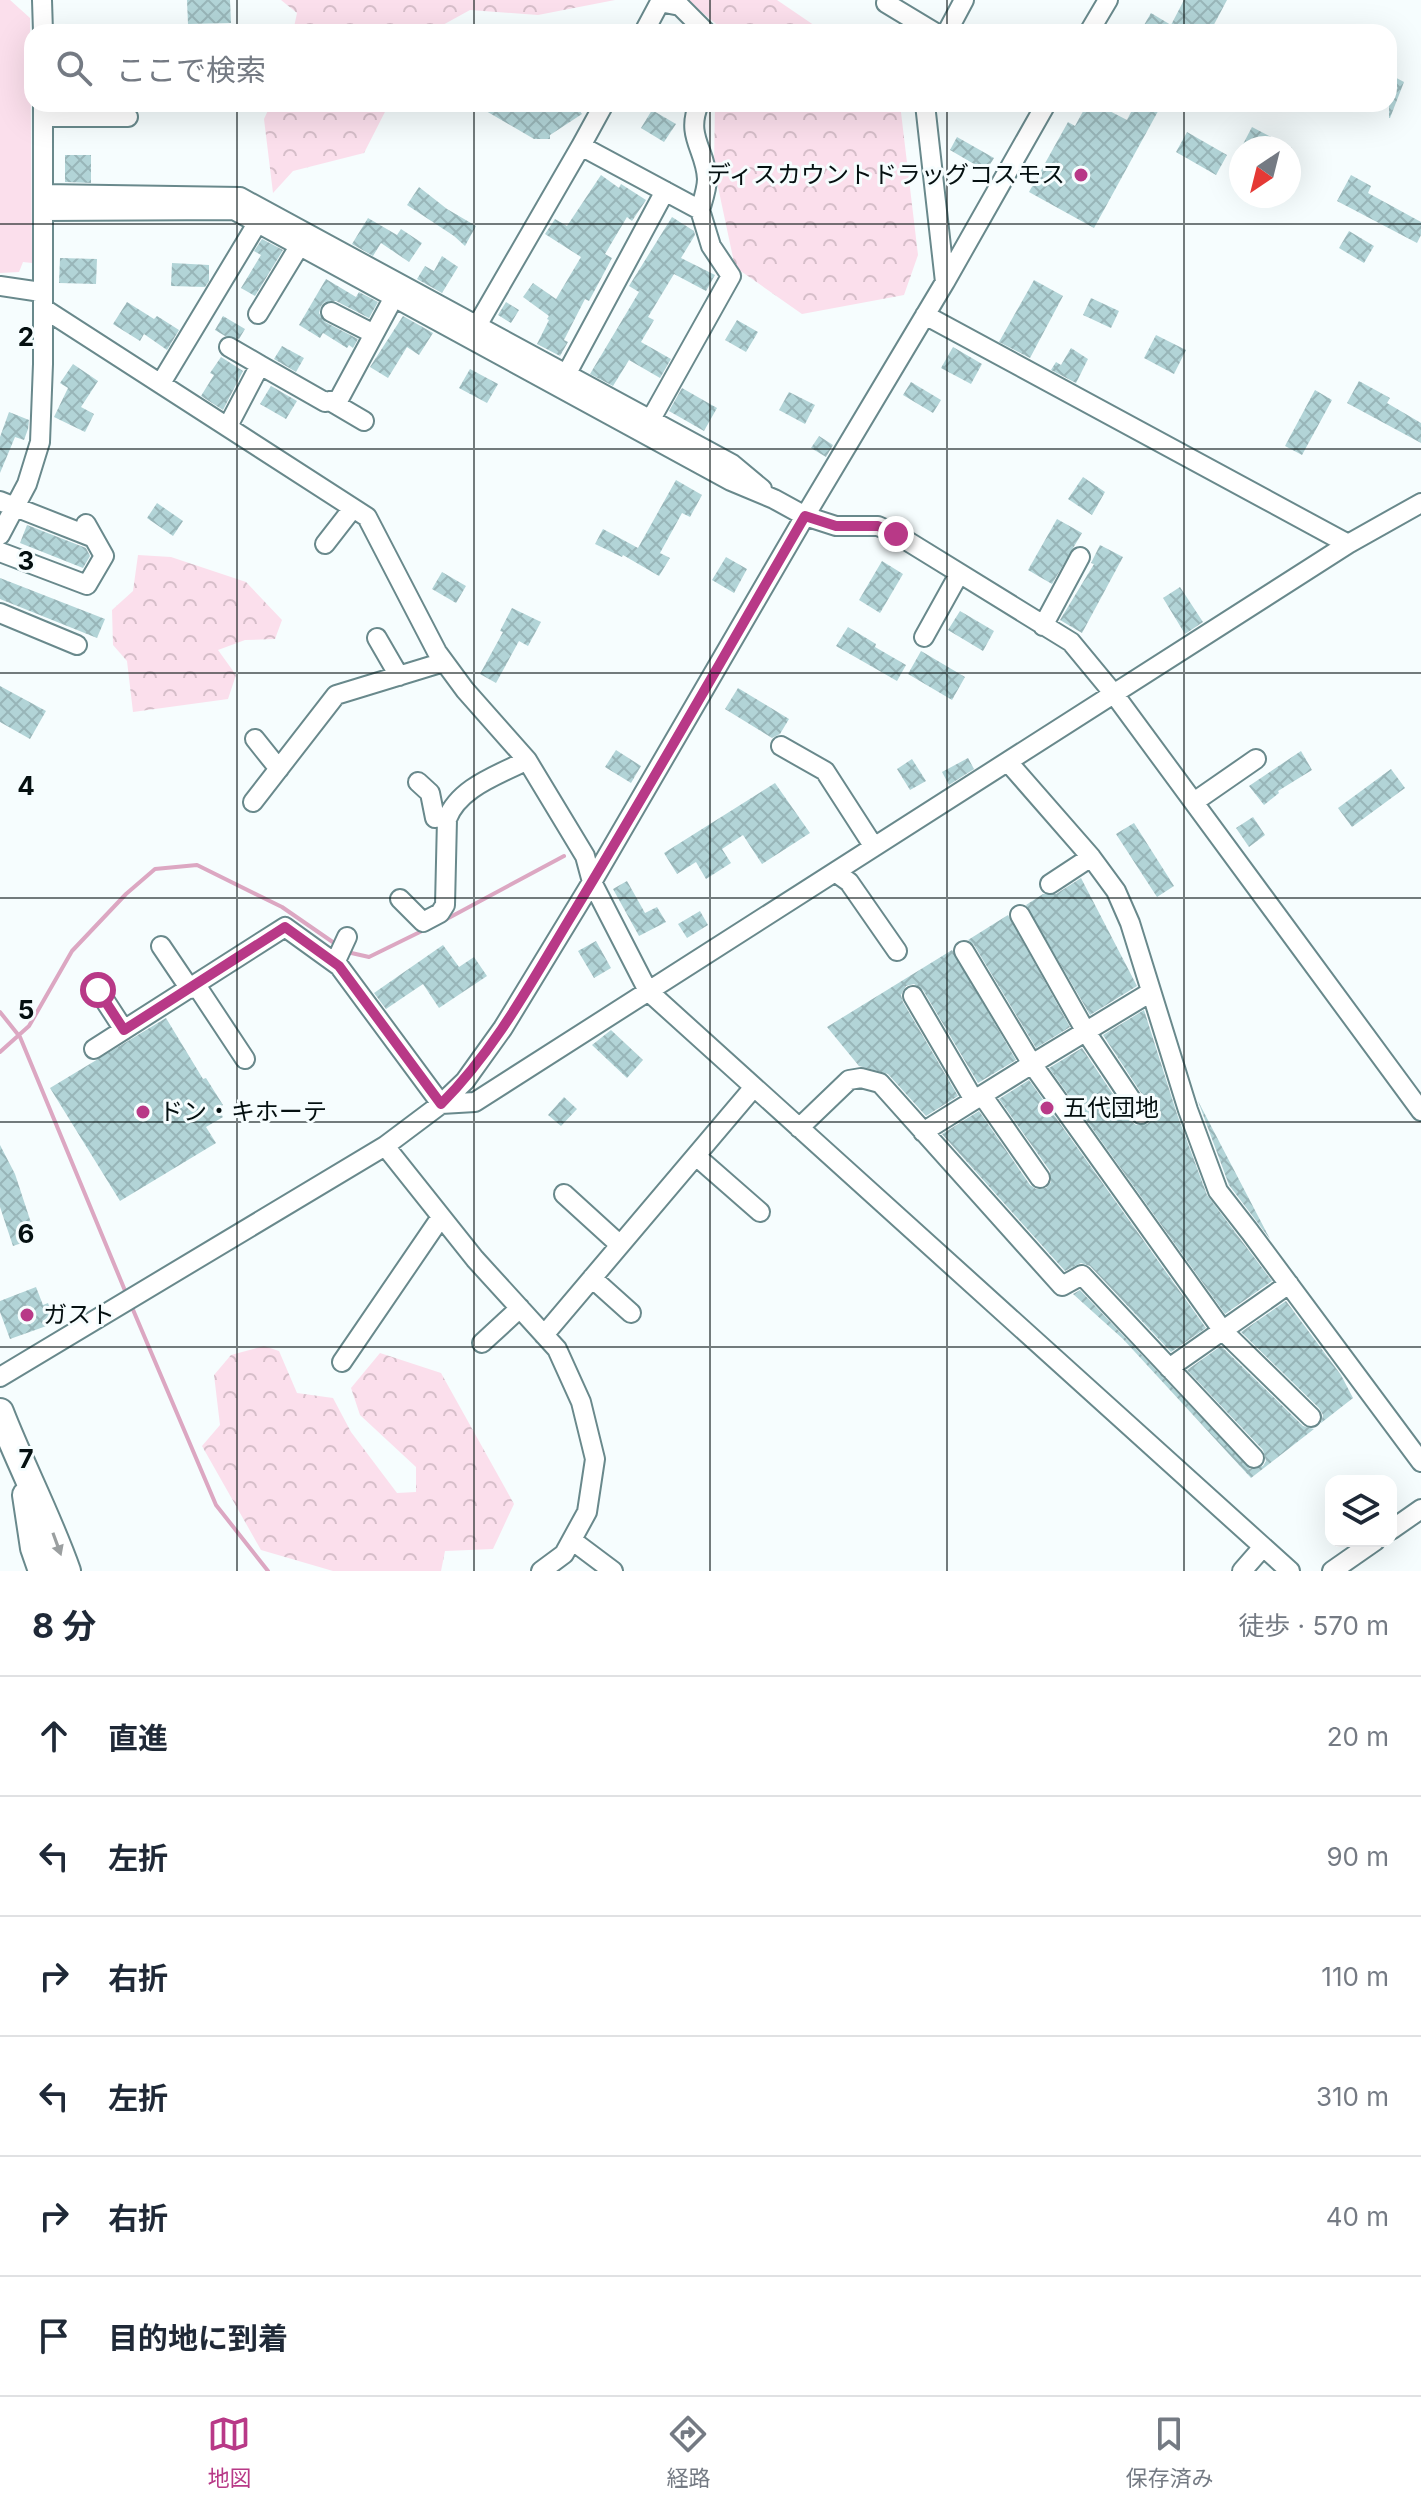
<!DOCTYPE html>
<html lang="ja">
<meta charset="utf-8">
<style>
:root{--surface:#fff;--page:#f2f2f3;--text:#1f2937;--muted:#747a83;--line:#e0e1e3;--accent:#b83987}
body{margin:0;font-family:Inter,"Noto Sans JP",sans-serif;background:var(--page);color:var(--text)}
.controls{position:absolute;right:24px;bottom:24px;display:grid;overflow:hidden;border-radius:16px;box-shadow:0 8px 32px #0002}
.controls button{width:72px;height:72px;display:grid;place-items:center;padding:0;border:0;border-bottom:2px solid var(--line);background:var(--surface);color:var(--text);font:40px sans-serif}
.compass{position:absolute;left:1229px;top:136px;width:72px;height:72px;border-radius:50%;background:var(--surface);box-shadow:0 8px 32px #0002;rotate:215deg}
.stop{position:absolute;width:24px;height:24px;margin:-18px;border:6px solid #b83987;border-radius:50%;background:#fff}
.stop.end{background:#b83987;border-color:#fff;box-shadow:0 2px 8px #0008}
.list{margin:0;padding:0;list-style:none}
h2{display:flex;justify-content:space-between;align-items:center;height:104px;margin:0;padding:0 32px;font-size:34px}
h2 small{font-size:26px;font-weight:400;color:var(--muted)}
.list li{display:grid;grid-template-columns:52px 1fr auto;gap:24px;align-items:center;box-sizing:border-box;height:120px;padding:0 32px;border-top:2px solid var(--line)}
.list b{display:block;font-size:30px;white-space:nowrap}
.list em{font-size:26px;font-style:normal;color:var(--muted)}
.icon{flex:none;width:44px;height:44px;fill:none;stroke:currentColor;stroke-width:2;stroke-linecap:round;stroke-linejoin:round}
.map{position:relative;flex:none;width:1421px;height:1571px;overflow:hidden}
.search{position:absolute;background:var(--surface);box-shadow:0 8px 32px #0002;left:24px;right:24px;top:24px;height:88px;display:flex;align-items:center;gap:20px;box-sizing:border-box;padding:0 28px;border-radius:24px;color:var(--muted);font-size:30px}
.sheet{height:824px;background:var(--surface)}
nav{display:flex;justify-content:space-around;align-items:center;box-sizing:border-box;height:112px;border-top:2px solid var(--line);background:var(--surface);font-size:22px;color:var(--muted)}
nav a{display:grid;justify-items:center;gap:4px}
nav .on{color:var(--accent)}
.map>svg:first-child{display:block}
.green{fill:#fbdfec}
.forest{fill:url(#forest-crowns)}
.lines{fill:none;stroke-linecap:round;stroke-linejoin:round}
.stream{stroke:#dca7c2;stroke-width:4}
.building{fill:url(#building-cross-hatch)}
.minor-casing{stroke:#69898c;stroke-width:22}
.highway-casing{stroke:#69898c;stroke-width:30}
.minor{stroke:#fff;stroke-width:18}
.highway{stroke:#fff;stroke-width:26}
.oneway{fill:#9b9fa0}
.route{stroke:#b83987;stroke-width:10}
.grid{fill:none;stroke:#051011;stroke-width:2;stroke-opacity:0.55}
.poi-dot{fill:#b83987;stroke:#f6fdfe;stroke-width:3}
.labels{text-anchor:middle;stroke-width:6;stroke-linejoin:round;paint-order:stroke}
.poi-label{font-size:24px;fill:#051011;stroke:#f6fdfe;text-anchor:start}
.grid-label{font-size:26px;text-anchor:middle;font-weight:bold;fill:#051011;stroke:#f6fdfe;stroke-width:6;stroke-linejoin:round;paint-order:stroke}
</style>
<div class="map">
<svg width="1421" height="1571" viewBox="0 0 1421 1571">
<defs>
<pattern id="forest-crowns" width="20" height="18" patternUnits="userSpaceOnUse" patternTransform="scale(2)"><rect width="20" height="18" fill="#fbdfec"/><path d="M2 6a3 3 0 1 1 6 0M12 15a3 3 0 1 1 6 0" fill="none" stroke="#d6bec9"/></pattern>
<pattern id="building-cross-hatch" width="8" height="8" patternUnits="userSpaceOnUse" patternTransform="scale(2)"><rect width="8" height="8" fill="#b2d4d7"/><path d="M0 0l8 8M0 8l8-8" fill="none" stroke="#98b5b8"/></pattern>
</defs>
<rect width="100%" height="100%" fill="#f6fdfe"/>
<path class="green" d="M0,0H10L30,18L32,263L23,262L19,272L0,273Z"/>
<path class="forest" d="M281,0H615L538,15L470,10L430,32H293L297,13Z
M687,0H777L824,32H726Z
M271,104H389L364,153L293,171L273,193L264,119Z
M715,104H900L918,255L904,295L802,314L735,267L714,168Z
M138,555L171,557L246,582L282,620L275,639L245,640L218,650L236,675L228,699L133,712L127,661L113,645L112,610L133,591Z
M264,1346L279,1351L297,1393L333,1398L351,1432L397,1493L416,1492V1467L360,1415L351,1388L380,1353L441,1373L514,1504L493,1549L445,1551L441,1571H333L261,1550L202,1446L220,1425L214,1375L231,1355Z"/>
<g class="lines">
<path class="stream" d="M443,921L564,856
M347,952L369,957L428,928
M0,1012L20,1037L126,1293
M0,1052L29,1026L72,951L126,894L155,869L197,865L282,907L337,945
M131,1305L216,1505L268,1571"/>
</g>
<path class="building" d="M187,0H230L231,23L188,24Z
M1184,0H1227L1210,32H1140L1151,13L1171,25Z
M1389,74L1404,82L1390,118H1389Z
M474,104H575L582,114L550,135V139H534Z
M1087,104H1096L1127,120L1135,104H1162L1094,228L1029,192L1068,122L1075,126Z
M652,110L676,124L664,142L641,128Z
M1252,127L1292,148H1241Z
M1187,132L1227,155L1216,175L1176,152Z
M957,137L994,158L986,171L950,150Z
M65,155H91V183L65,182Z
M601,175L619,188L621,184L646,200L632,221L627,217L605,254L612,258L589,301L585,299L564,340L568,342L560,356L537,344L549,320L547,319L549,316L523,297L533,283L556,299L581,257L545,234L555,219L567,226Z
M1351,175L1371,186L1368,193L1421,222V235L1417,243L1337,201Z
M419,187L447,209L476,226L465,246L454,236L407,205Z
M672,217L694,231L695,235L681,258L715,275L706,291L674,274L648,317L654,320L641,342L671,359L660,378L629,360L613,386L590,374L639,292L629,286Z
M368,218L397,235L401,229L422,243L409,262L381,243L373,256L352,244Z
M1349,231L1374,246L1364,263L1339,248Z
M262,239L283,250L255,296L241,288L261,255L254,251Z
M442,256L458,267L442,293L417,279L425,266L434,271Z
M60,258L97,259L96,284L59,283Z
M172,263L209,265V281L205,287L171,286Z
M326,279L356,297L359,292L378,302L369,318L336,301L325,302L321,306L319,313L325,322L358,339L353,348L349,345L347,348L323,333L320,338L299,325Z
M1034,280L1063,296L1030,358L999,342Z
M1091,298L1119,311L1111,328L1083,315Z
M127,302L154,319L157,316L179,330L167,350L144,334L140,341L113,324Z
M506,302L519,310L511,323L498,315Z
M223,316L245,329L239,339L225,336L215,330Z
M403,316L433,333L419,355L407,347L388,378L370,367Z
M737,320L758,332L746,352L725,340Z
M1156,335L1186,350L1174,374L1144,358Z
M282,346L304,358L296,372L274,359Z
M953,347L982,364L971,384L941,368Z
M1071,348L1088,359L1076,383L1051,370L1056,362L1061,365Z
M221,357L243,371L223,410L201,396L214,375L210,373Z
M73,364L98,381L81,407L94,414L85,432L54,417L68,388L60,383Z
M470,369L498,384L487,403L459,388Z
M1359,381L1390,398L1387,403L1421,423V443L1347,403Z
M911,382L941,400L933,413L903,395Z
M271,386L297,401L286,419L260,404Z
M682,388L717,408L704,431L669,411Z
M1315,390L1332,400L1302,455L1285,446Z
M789,392L815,405L805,424L779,410Z
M9,412L29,420L28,429L24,440L15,437L0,473V437Z
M819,436L833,445L826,457L811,448Z
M1083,477L1105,492L1092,515L1068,499Z
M676,480L702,495L690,517L682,513L660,553L670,558L659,576L623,555L622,557L595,544L603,529L638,548Z
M157,503L183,521L173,536L147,518Z
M1057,519L1082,533L1052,584L1028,570Z
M27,525L86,548L90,556L83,568L20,543Z
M1100,545L1123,557L1082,633L1060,620L1094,564L1091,563Z
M726,557L747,569L734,593L712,580Z
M882,561L903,574L880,613L859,600Z
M442,572L466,586L456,603L432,589Z
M0,578L105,619L97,638L0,599Z
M1180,587L1203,622L1185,634L1163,598Z
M512,608L541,622L528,646L519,641L496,683L480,674L503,632L500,631Z
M960,611L994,631L983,651L948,630Z
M848,627L876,644L875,647L906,665L897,681L836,646Z
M921,651L965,677L952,700L908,674Z
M0,686L46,711L30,739L0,722Z
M738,688L789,719L780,734L772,738L725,709Z
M616,750L641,766L631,783L605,767Z
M1301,751L1312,770L1278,791L1279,793L1264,805L1249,786Z
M968,758L974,769L949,785L942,772Z
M912,759L926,781L910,790L897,769Z
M1391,769L1405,788L1352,827L1338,808Z
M775,783L810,833L762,864L743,835L722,849L731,863L706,879L696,862L677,874L664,853Z
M1253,817L1265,835L1249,847L1236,828Z
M1134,823L1174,886L1157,897L1116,834Z
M1081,878L1137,986L1090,1015L1026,905L1043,894H1056Z
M627,881L645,913L657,907L666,922L639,936L613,889Z
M700,911L708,925L687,938L678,924Z
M1008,915L1070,1027L1036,1048L974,945L968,940Z
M596,941L611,968L594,978L578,951Z
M443,945L459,967L474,957L487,976L439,1008L423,984L386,1009L374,993Z
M952,950L1016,1060L978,1083L923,990L914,984L906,986L901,995L903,1002L958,1096L926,1116L888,1074L859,1066L827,1027Z
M1144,1010L1177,1114L1207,1195L1272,1281L1225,1314L1049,1068L1082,1048L1131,1121L1136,1125L1147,1124L1152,1119L1151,1108L1103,1035Z
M166,1018L203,1079L206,1078L223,1105L218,1108L223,1117L206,1127L216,1143L120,1201L50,1088Z
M611,1030L643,1060L627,1078L592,1045Z
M1029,1080L1206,1328L1171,1352L1090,1266L1081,1263L1065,1271L942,1134L979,1111L1030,1185L1036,1189L1046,1188L1051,1182L1050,1171L999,1099Z
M564,1097L577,1109L561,1126L548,1115Z
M1198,1101L1270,1239L1229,1185Z
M0,1145L15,1174L36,1238L13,1246L0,1207Z
M36,1287L43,1305L48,1303L54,1319L50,1320L52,1324L10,1339L0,1312V1301Z
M1080,1290L1250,1469L1263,1466L1266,1461L1263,1450L1187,1370L1221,1346L1303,1426L1314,1429L1251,1478L1123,1339L1073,1294Z
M1286,1301L1341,1375L1353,1398L1321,1423L1323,1415L1319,1408L1241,1332Z"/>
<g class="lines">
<defs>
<path id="minor" d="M42,0L43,32
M886,3L934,32
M644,32L660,2L680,6L706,32
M947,32L964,0
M1089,32L1108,0
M699,104C685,136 706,150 707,179C707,189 703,200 700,210
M925,104L945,282
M43,117H128
M581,146L604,104
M44,194L240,197L732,464L762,489
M43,211L234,210L731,481L774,499L805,516L836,526H878L896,534L1071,642L1114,694L1421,1111
M0,286L41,292
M43,308L367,517L437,652L465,690L527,760L585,856L592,882L648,991L1290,1571
M331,312L374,334
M258,314L300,245
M925,315L1348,544
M478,324L581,146L700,210L711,246L731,276L651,419
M229,347L260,365
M567,373L665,191
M161,383L258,222
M330,401L364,421
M228,426L260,365L325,402L339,399L394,297
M0,501L94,538
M0,535L27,484L40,442L43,364V104
M325,544L353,508
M0,552L87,585L104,556L86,524
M0,613L77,645
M1043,626L1080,557
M924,637L959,574
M377,638L399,676
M255,739L279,769
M781,746L825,771L874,847
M1008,762L1091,857L1116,891L1130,923L1188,1110L1218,1191L1250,1232L1421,1462
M418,782L430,793L435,818
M253,802L336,695L444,662
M1194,802L1256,759
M835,872L849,882L897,951
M1050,884L1091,857
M400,899L423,922L440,913L445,905L447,819C459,787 499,775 527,760
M1020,915L1086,1032L1141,1114
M161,946L190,989
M964,951L1032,1064L1151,992
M335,963L347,937
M196,985L245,1059
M98,990L124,1030
M913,996L974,1100
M94,1049L285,927L339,966L441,1104
M982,1095L1040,1178
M441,1104L475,1102L1348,544L1421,503
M799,1128L849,1080L861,1078L880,1083L1062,1286L1082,1275L1254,1458
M923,1132L1032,1064L1223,1331L1311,1417
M385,1146L475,1259L557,1349L581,1402L595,1459L587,1512L564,1554L541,1571
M696,1156L760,1212
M564,1194L620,1245
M592,1278L631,1313
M544,1335L754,1087
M482,1343L520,1308
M342,1362L441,1217
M1169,1368L1289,1284
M0,1377L385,1146L441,1104L465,1081L503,1028L592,882L805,516L945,282L1046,104
M1391,1530L1421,1509
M573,1541L613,1571
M1242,1571L1263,1547
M1332,1571L1375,1541"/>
<path id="highway" d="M0,1412C21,1466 48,1517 67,1571
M26,1495L34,1548L42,1571"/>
</defs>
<use href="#minor" class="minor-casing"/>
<use href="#highway" class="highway-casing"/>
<use href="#minor" class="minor"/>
<use href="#highway" class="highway"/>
</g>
<defs><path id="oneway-solid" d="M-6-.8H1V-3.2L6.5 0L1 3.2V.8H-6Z" transform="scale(2)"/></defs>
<use class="oneway" href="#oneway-solid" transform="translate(57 1544) rotate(70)"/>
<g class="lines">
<path class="route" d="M98,990L124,1030L285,927L339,966L441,1104C497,1048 534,977 575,910C654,780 729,647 805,516L836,526H878L896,534"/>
</g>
<path class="grid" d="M237,0V32M474,0V32M710,0V32M947,0V32M1184,0V32M237,104V1571M474,104V1571M710,104V1571M947,104V1571M1184,104V1571M0,224H1421M0,449H1421M0,673H1421M0,898H1421M0,1122H1421M0,1347H1421"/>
<g class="poi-dot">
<circle cx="1081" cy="175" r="8"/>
<circle cx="1047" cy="1108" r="8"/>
<circle cx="143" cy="1112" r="8"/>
<circle cx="27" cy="1315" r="8"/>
</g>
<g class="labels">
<g class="poi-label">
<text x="1065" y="183" text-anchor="end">ディスカウントドラッグコスモス</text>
<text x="1063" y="1116">五代団地</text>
<text x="159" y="1120">ドン・キホーテ</text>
<text x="43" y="1323">ガスト</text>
</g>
</g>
<g class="grid-label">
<text x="26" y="346">2</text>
<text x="26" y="570">3</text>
<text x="26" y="795">4</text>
<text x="26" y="1019">5</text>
<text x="26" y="1243">6</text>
<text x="26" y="1468">7</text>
</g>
</svg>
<div class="controls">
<button><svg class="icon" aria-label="layers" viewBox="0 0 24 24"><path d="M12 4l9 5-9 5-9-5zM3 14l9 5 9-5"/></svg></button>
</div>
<svg class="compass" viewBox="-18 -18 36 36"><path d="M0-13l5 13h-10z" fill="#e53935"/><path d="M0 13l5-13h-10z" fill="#747a83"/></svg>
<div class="stop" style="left:98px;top:990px"></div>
<div class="stop end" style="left:896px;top:534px"></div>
<div class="search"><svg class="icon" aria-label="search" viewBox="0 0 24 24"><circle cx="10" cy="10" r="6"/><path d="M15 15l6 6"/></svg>ここで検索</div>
</div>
<section class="sheet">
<h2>8 分<small>徒歩 · 570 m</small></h2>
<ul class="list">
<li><svg class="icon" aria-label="ahead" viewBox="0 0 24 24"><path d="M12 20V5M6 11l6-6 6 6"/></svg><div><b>直進</b></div><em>20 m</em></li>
<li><svg class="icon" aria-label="left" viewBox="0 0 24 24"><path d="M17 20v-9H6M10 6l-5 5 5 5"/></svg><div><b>左折</b></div><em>90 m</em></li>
<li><svg class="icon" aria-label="right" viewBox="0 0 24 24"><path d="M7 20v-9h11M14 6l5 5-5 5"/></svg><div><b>右折</b></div><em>110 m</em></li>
<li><svg class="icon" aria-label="left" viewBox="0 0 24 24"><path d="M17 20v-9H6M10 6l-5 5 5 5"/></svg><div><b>左折</b></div><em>310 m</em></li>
<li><svg class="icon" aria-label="right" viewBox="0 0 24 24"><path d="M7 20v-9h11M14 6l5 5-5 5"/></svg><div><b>右折</b></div><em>40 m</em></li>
<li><svg class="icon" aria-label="arrive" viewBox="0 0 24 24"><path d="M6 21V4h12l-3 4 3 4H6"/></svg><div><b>目的地に到着</b></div></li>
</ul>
</section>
<nav>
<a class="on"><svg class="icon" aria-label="map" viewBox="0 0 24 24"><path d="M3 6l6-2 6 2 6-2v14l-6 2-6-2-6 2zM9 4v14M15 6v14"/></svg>地図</a>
<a><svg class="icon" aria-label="directions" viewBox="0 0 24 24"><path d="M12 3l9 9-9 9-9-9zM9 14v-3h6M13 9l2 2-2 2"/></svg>経路</a>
<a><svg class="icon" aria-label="saved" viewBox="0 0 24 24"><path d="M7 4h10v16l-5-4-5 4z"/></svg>保存済み</a>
</nav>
